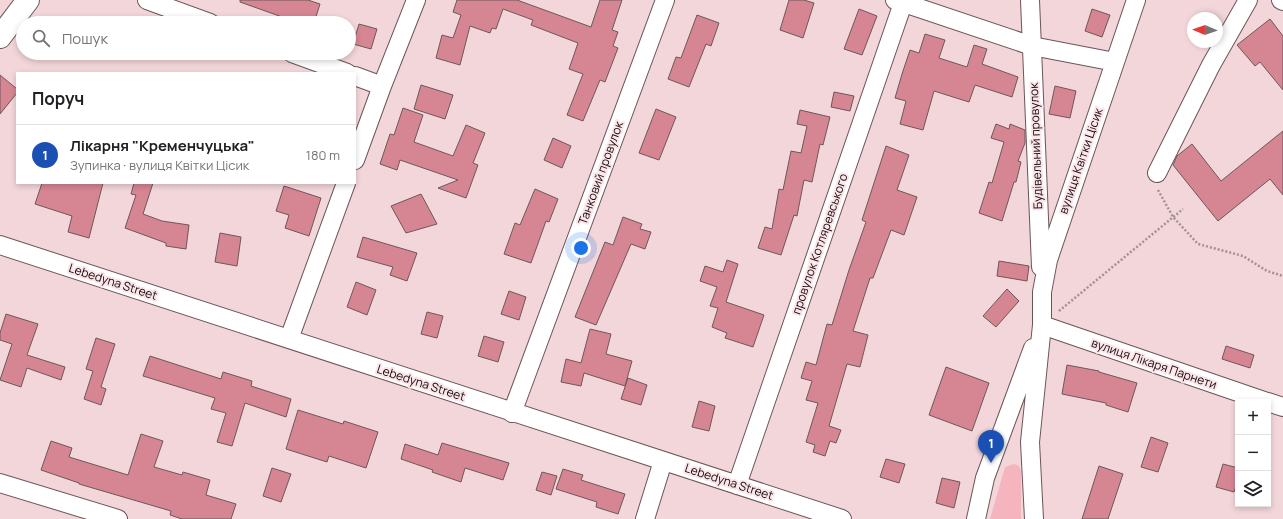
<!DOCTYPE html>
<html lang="uk">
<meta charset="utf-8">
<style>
:root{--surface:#fff;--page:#f2f2f2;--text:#202124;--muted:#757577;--line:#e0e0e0;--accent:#111827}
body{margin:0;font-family:Manrope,sans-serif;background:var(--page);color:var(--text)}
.controls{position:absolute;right:12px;bottom:12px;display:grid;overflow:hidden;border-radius:0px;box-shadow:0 2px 6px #0003}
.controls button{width:36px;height:36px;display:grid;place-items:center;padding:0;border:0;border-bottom:1px solid var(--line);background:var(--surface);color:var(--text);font:20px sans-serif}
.compass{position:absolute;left:1187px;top:12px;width:36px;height:36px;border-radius:50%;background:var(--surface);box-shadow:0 2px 6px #0003;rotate:272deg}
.you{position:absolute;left:581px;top:248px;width:14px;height:14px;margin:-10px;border:3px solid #fff;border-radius:50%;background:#1a73e8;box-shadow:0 0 0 6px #1a73e833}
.badge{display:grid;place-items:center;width:26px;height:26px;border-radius:50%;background:var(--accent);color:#fff;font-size:13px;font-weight:700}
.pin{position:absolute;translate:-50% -33px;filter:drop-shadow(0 1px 2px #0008)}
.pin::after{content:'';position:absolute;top:21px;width:14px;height:12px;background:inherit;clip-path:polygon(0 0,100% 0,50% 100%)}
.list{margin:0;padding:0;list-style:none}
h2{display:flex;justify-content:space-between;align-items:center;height:52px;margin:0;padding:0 16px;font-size:17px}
h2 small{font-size:13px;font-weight:400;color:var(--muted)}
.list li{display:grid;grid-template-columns:26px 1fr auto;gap:12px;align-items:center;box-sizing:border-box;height:60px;padding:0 16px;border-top:1px solid var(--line)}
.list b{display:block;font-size:15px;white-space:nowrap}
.list p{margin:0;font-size:13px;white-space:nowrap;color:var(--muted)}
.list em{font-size:13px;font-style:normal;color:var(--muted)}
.icon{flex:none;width:22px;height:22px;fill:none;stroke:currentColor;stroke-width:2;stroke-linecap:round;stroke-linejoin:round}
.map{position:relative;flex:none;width:1283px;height:519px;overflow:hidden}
.search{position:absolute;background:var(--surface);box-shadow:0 2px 6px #0003;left:16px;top:16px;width:340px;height:44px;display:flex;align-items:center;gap:10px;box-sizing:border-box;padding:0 14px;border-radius:22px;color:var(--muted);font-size:15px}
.panel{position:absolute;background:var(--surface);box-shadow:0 2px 6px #0003;left:16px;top:72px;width:340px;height:112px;border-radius:0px}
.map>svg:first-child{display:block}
.green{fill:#f4b5bf}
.building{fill:#d68593;stroke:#6e575a}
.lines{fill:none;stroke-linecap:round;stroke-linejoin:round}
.minor-casing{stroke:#6c5558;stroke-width:20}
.major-casing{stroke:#6c5558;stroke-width:24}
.path{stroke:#a48f92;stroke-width:2.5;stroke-dasharray:2 2;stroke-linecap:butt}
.minor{stroke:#fff;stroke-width:18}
.major{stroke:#fff;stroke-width:22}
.labels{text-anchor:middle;stroke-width:4;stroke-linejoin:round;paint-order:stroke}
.street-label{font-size:12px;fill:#130a0c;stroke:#fbe5e8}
</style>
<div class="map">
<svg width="1283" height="519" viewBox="0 0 1283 519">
<rect width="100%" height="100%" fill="#f2d6da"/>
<path class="green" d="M1014,464L1019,466L1021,471V519H990L1005,467Z"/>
<path class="building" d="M240,0H308L320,4L314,23H299L240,2Z
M457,0H517L591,27L600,0H622L612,30L618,32L613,46L618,48L605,82L600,80L583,121L567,115L583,74L569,69L578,43L531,25L533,20L503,9L496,29L492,28L490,33L470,26L460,65L436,58L442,35L453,38L461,15L453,12Z
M789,0H804L814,3L803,38L780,30Z
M859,9L877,16L862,55L844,49Z
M1092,9L1110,15L1102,37L1085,31Z
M697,15L719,23L711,46L706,44L689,87L668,79L676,57L681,58Z
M1270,19L1283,36V90L1260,62L1255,66L1237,45Z
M359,24L377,29L371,49L353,44Z
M925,34L945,40L939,58L967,67L974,45L987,49L982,64L1018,77L1012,97L975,85L969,102L934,91L923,130L900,124L906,101L895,98L902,74L910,50L919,53Z
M0,75L17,89V93L0,114Z
M421,85L453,95L445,119L414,109Z
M1055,86L1076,91L1070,118L1049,114Z
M834,92L854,96L850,111L831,107Z
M403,108L423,115L414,142L453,156L466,125L485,133L473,163L478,165L466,198L438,188L458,180L400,160L397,170L380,164L390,134L394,135Z
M656,109L676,117L659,160L639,153Z
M800,110L830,117L823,145L820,144L812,182L804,180L797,216L794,215L781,255L758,248L765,227L772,229L779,189L783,190L791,151L801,153L807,126L797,124Z
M996,124L1009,129L1010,124L1025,130V143L1018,161L1021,162L1016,182H1014L1002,221L979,213L989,182L992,183L1004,142L991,138Z
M1283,131V195L1270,179L1218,221L1173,165L1177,156L1192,144L1221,181Z
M553,138L571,146L562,168L544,160Z
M886,146L909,155L897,190L917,197L904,235L891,230L873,278H870L853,331L868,335L860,367L847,364L829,426L841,430L836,443L830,441L825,456L813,452L815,445L806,442L818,403L806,400L812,381L801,378L806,362L816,365L827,324L832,325L849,270L866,222L862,220Z
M42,183H103L89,238L68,232L72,216L35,204Z
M134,183H153L143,214L162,221L189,225L186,249L166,246V243L125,228L136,195L131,194Z
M284,186L321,198L309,236L285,228L289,215L276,211Z
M535,189L558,199L549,222L546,221L531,263L504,254L515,223L520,225Z
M421,194L437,224L406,233L391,206Z
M623,217L642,224L640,229L651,232L645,249L631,244L596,325L575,317L605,242L613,245Z
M220,233L241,237L237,266L215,262Z
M363,237L417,253L407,281L390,275L393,267L357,257Z
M727,260L738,264L726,302L764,315L753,347L725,338L727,333L712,327L718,308L710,306L717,287L700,281L705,266L723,272Z
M999,261L1029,266L1027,281L997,276Z
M356,282L376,290L367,315L347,307Z
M1007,289L1019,301L996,327L983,316Z
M509,291L526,297L519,320L501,314Z
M427,312L443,316L437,338L421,334Z
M6,314L38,324L27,355L65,367L61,380L27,368L21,387L0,380L12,344L0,340V333Z
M590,329L611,334L606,354L632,361L625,386L584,373L581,386L561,382L566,359L581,363Z
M484,336L504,342L498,362L478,356Z
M96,338L115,344L101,387L106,389L101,405L84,399L93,371L86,369Z
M1226,346L1254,355L1250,368L1222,359Z
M150,356L221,379L223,372L252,381L251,386L291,399L286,417L245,403L232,446L217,442L226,413L211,409L215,398L143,376Z
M1067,365L1099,371V372L1137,383L1128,412L1106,405V403L1062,394Z
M946,367L989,383L972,431L929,415Z
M628,378L647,385L641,405L621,399Z
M699,401L715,406L709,431L692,427Z
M298,410L343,424L344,421L378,432L366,468L329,456L327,462L286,449Z
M141,434L163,441L154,467L182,475L183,472L210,480L206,495L236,504L231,519H182L170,515L171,511L79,484V483L41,470L51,441L72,448L69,457L128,475Z
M1151,437L1168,443L1158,472L1141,467Z
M442,443L509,463L503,480L465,468L461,482L432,472L433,470L401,459L405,444L438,455Z
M886,459L905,464L899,483L880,477Z
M1223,464L1238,468V480L1234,492L1216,487Z
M1099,466L1123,474L1108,519H1082Z
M272,468L291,474L281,502L263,496Z
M563,469L583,475L581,480L625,494L618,514L596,507L597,502L556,489Z
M542,472L557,476L551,495L536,490Z
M942,478L960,482L954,508L936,503Z"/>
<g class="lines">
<defs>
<path id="minor" d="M147,0L210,23
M895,0L1032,46L1115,62
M1030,0L1041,267
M1281,0L1283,1
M292,53L347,73
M355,76L382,86
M355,160L382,86L416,0
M1157,173L1211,65L1248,0
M0,245L842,519
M1042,325L1267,402
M289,339L346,183
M1268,402L1283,407
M512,413L665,0
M0,483L118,519
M737,485L903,3
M645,519L663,461
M976,519L985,478L1033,348
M1034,519L1030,442L1042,325V292L1048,260L1136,0"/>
<path id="major" d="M0,37L28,0"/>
</defs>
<use href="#minor" class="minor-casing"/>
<use href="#major" class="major-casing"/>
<path class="path" d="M1158,190L1173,217L1198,244L1243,256L1267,271L1283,276
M1059,311L1183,209"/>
<use href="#minor" class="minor"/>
<use href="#major" class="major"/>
</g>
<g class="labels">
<g class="street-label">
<text transform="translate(1036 146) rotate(-92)" y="4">Будівельний провулок</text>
<text transform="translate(1081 161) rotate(-71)" y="4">вулиця Квітки Цісик</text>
<text transform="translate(601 173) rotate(-70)" y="4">Танковий провулок</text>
<text transform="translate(820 244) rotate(-71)" y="4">провулок Котляревського</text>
<text transform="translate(113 282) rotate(18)" y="4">Lebedyna Street</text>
<text transform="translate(1154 364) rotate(19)" y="4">вулиця Лікаря Парнети</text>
<text transform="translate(421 383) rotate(18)" y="4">Lebedyna Street</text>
<text transform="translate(729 482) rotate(18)" y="4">Lebedyna Street</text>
</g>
</g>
</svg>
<div class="controls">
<button>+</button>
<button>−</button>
<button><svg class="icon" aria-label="layers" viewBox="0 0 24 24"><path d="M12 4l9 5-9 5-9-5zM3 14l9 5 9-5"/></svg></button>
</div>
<svg class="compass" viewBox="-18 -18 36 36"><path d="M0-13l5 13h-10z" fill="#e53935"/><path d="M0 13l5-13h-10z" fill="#757577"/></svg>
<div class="you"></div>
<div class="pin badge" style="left:991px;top:463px;background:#1a4fb4">1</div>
<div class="search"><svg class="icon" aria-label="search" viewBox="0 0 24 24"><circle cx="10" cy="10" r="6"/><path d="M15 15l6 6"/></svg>Пошук</div>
<section class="panel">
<h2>Поруч<small></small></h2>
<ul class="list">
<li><span class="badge" style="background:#1a4fb4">1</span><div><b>Лікарня &quot;Кременчуцька&quot;</b><p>Зупинка · вулиця Квітки Цісик</p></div><em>180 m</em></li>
</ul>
</section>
</div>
